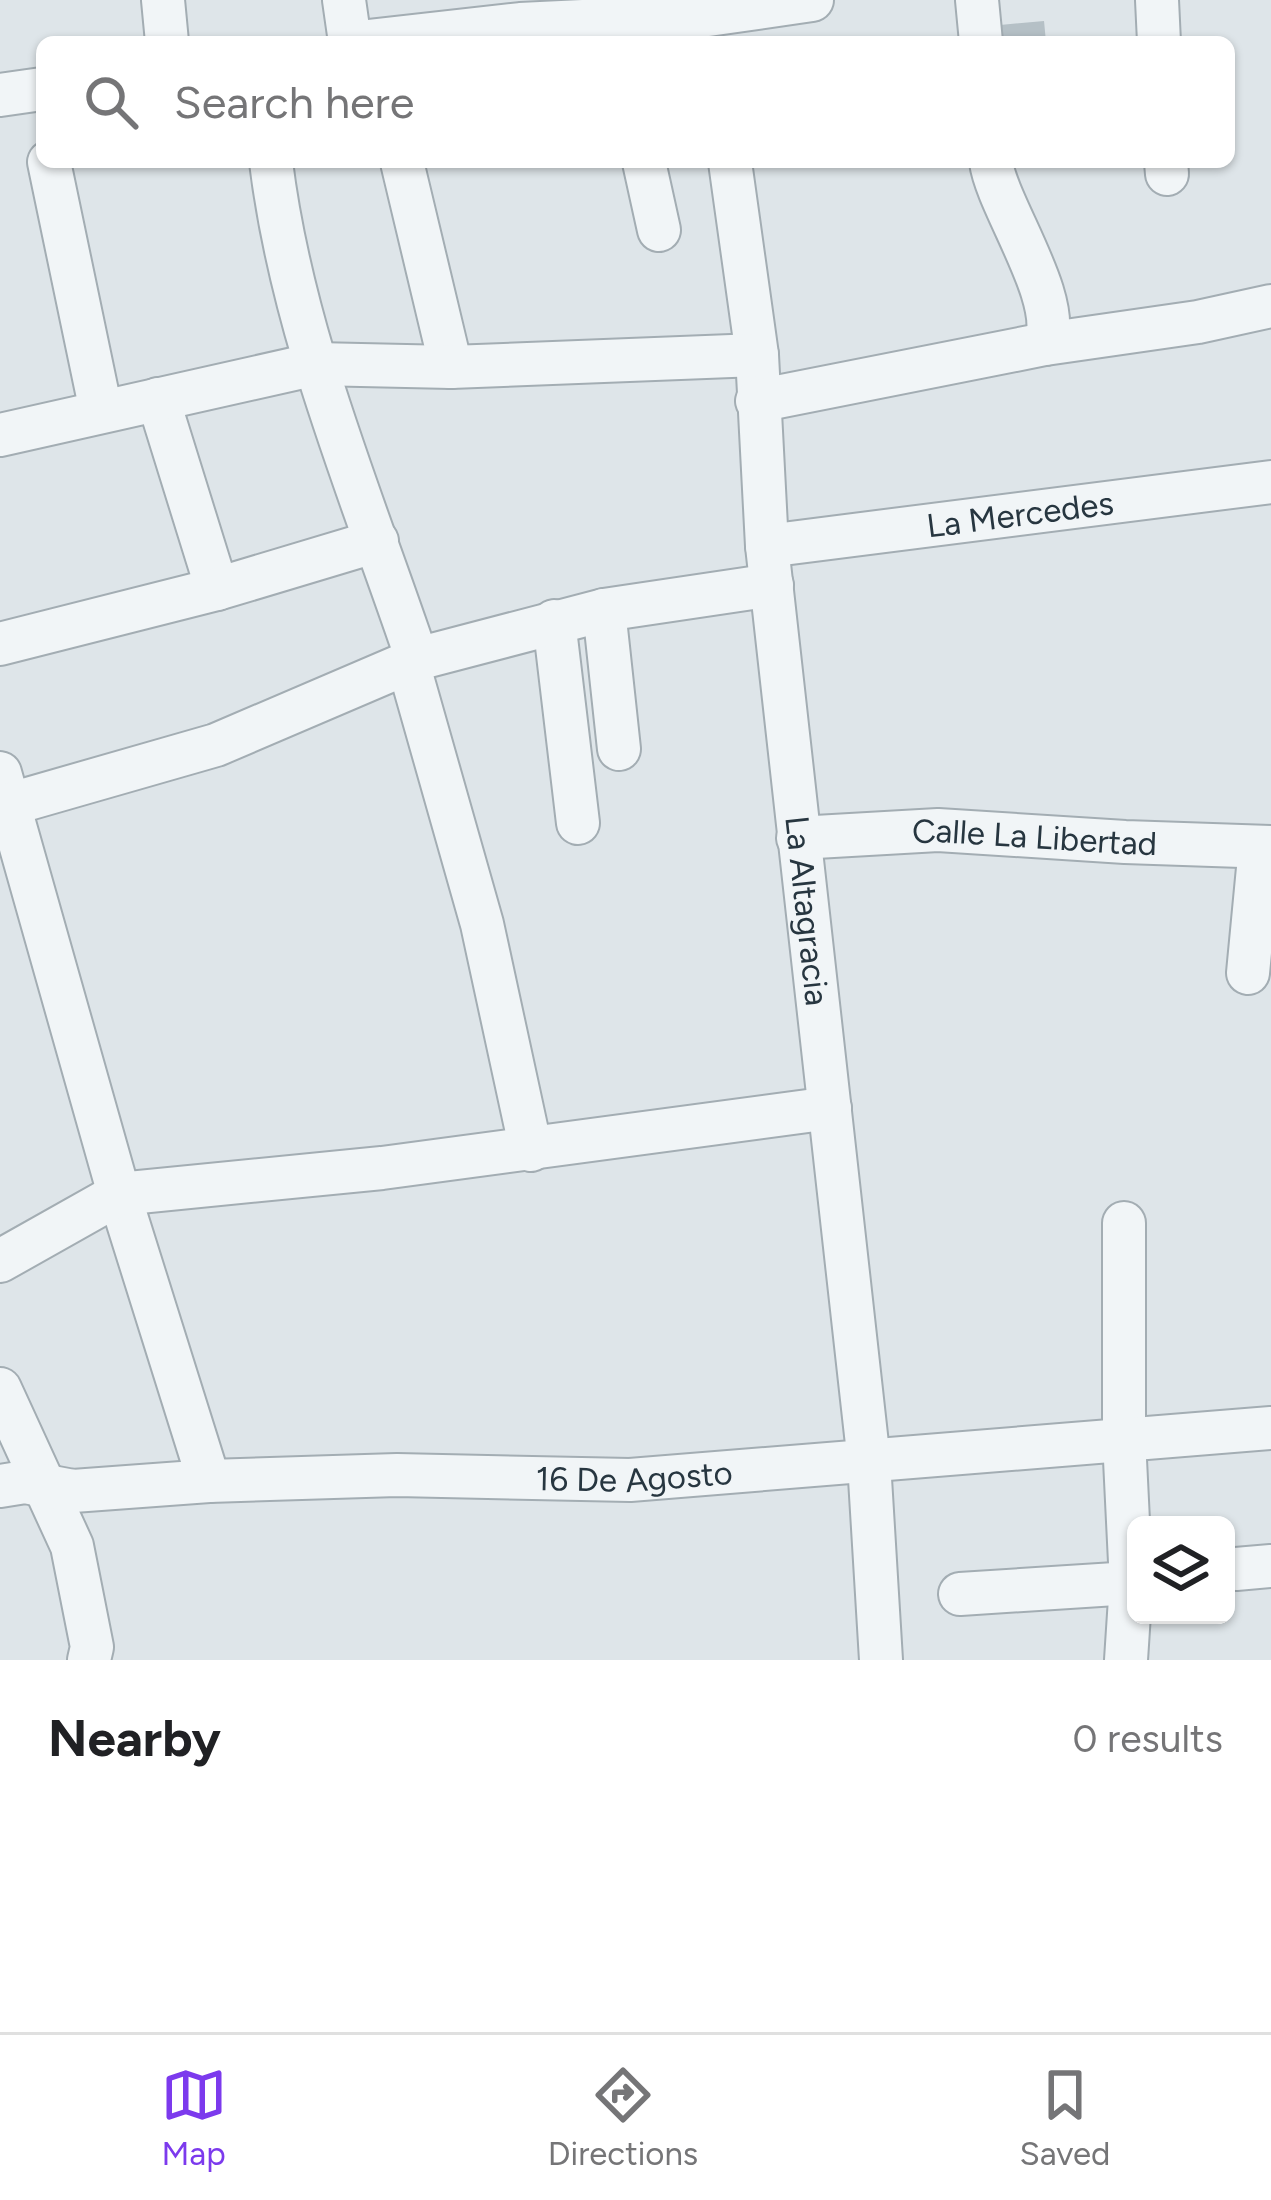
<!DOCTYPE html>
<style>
:root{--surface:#fff;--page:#f6f6f6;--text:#202124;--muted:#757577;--line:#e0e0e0;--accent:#7c3aed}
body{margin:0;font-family:Figtree,sans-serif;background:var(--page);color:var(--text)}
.controls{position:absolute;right:36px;bottom:36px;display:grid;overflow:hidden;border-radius:18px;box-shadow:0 3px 9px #0004}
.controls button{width:108px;height:108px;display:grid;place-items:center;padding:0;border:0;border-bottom:3px solid var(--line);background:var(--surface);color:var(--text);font:60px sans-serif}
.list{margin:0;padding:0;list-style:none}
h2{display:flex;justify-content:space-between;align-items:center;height:156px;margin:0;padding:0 48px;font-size:51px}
h2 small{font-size:39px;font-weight:400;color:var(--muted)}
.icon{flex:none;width:66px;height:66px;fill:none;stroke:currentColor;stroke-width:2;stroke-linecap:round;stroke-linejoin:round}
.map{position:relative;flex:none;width:1271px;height:1660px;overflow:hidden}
.search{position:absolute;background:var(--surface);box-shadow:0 3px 9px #0004;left:36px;right:36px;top:36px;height:132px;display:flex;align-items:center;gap:30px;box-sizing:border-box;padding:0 42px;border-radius:18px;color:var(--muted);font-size:45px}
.sheet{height:372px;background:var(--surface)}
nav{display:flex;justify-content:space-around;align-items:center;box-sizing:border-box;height:168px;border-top:3px solid var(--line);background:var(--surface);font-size:33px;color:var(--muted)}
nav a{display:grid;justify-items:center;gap:6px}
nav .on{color:var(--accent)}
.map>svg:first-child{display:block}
.building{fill:#b5c0c6}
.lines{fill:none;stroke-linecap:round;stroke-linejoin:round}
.minor-casing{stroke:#a3adb3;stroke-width:46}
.minor{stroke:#f1f5f7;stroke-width:42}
.labels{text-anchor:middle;stroke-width:10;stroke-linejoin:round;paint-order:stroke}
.street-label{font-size:33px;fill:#273640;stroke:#eef3f6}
</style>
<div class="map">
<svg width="1271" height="1660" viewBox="0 0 1271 1660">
<rect width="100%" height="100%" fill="#dee5e9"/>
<path class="building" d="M1044,21L1046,42H1001L1000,25Z"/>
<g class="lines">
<defs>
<g id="minor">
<path d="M163,0L167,42"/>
<path d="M344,0L350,42"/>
<path d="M977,0L981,42"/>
<path d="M1157,0L1159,42"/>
<path d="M359,42L520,24L708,15L812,0"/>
<path d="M0,95L42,89"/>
<path d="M49,162L101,411"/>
<path d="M271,162C292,333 362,496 417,659"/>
<path d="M402,162L451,367"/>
<path d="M644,162L659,230"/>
<path id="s1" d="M730,162L757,355L767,546L869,1462L881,1660"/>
<path d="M991,162C997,206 1064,300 1045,344"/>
<path d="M1166,162L1167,174"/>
<path d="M158,399L217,589"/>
<path d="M757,401L1045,344L1198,322L1271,306"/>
<path d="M0,435L316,364L451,367L757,355"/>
<path id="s2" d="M767,546L1271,482"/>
<path d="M604,610L619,749"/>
<path d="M554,621L578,823"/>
<path d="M0,644L217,589L377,541"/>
<path d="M408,663L482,924L531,1150"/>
<path d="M0,773L119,1194L209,1481"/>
<path d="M0,807L216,745L417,659L604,610L772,585"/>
<path id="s3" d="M798,838L938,830L1125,842L1271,847"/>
<path d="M1248,973L1260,847"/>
<path d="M1124,1223V1439L1131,1583L1126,1660"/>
<path d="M0,1261L119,1194L382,1168L830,1108"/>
<path d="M0,1389L72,1546L92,1647L89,1660"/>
<path id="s4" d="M0,1486L25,1482L73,1491L209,1481L397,1475L630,1480L1271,1428"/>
<path d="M1236,1569L1271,1566"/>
<path d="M960,1594L1131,1583"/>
</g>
</defs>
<use href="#minor" class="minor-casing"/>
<use href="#minor" class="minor"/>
</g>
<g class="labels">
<g class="street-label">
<text dy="12" stroke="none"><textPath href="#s2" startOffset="255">La Mercedes</textPath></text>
<text dy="12" stroke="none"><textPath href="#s3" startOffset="237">Calle La Libertad</textPath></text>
<text dy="12" stroke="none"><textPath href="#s1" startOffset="753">La Altagracia</textPath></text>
<text dy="12" stroke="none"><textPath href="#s4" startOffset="636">16 De Agosto</textPath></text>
</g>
</g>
</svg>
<div class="controls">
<button><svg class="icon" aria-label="layers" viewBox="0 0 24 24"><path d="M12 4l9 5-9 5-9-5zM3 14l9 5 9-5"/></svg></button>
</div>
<div class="search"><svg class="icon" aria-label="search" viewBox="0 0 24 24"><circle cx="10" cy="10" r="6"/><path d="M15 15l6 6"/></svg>Search here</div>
</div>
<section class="sheet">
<h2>Nearby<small>0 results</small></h2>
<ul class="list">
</ul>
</section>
<nav>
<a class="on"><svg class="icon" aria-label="map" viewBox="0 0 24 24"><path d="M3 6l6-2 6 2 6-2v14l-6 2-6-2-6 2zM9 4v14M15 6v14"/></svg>Map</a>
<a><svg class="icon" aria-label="directions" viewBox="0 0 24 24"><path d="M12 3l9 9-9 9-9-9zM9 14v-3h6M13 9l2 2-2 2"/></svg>Directions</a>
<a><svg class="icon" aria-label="saved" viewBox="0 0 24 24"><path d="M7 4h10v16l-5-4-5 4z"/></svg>Saved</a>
</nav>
